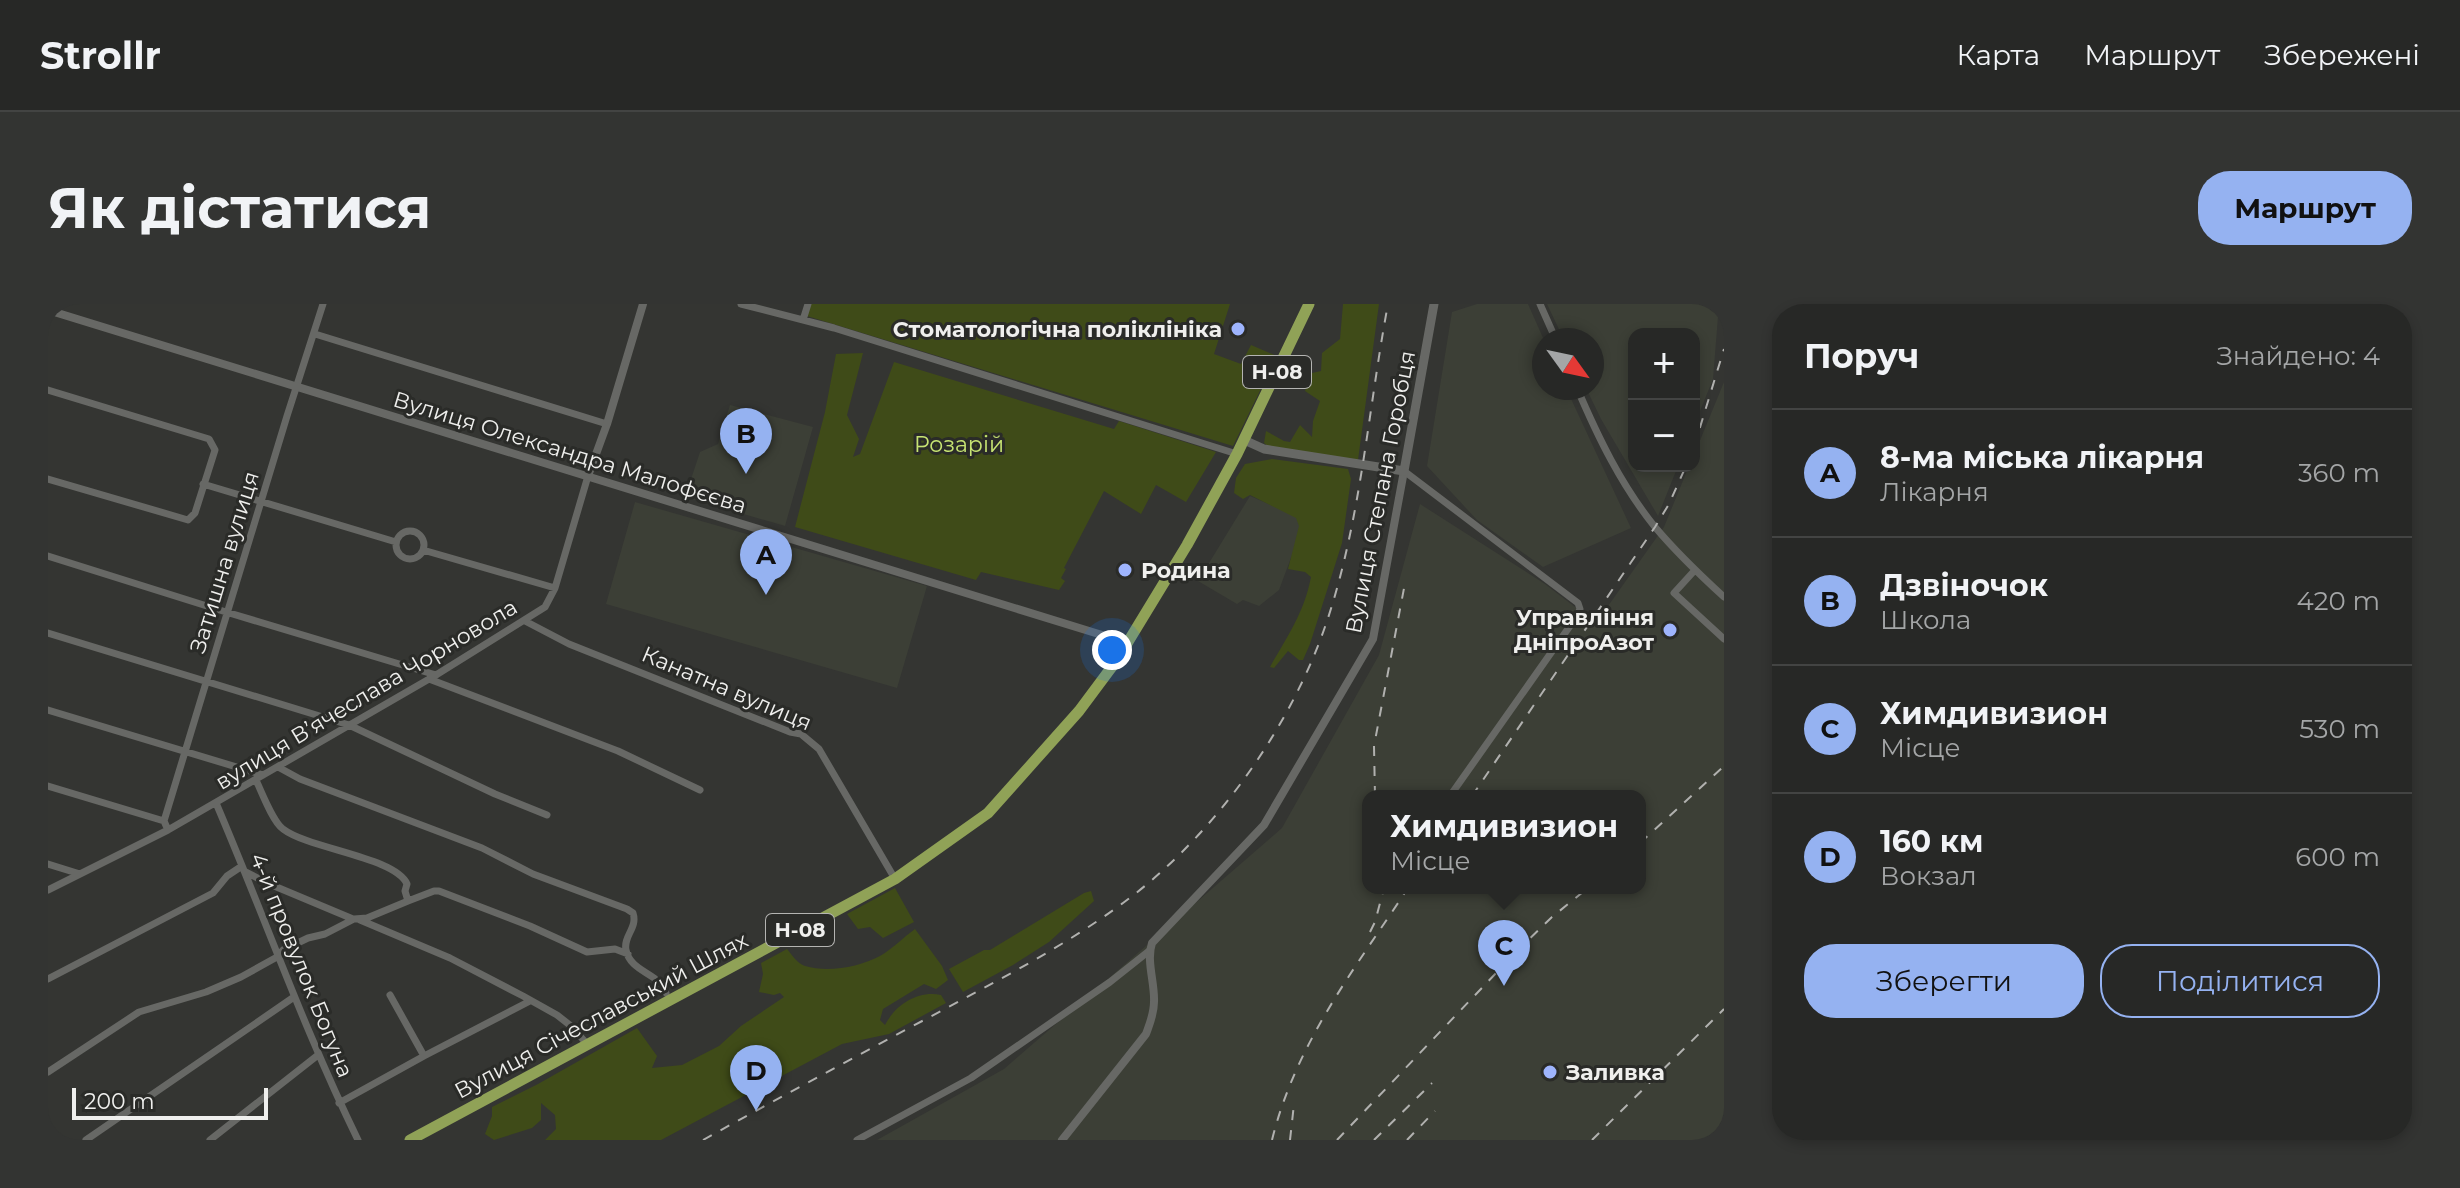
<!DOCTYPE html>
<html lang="uk">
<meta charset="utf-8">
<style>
:root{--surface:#272826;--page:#333432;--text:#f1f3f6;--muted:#a4a6a7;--line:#434443;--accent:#95b2f1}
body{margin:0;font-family:Montserrat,sans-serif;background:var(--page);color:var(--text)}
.controls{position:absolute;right:24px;top:24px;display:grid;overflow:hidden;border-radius:16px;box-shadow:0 4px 12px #0003}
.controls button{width:72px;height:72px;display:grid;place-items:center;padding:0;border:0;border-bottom:2px solid var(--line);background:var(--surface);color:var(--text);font:40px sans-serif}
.compass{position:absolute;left:1484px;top:24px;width:72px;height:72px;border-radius:50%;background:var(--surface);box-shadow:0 4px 12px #0003;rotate:123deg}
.scale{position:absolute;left:24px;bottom:20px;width:196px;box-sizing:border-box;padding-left:8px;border:4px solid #efefed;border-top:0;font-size:22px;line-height:28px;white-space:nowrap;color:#efefed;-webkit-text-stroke:6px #2a2b28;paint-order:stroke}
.you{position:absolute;left:1064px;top:346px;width:28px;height:28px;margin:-20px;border:6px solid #fff;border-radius:50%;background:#1a73e8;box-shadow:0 0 0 12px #1a73e833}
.badge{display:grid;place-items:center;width:52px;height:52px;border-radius:50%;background:var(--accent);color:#111;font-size:26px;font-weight:700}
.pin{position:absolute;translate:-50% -66px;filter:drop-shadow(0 2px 4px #0008)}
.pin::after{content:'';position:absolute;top:42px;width:28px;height:24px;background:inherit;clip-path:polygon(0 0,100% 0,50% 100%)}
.popup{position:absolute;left:1314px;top:486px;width:284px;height:104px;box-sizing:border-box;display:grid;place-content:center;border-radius:16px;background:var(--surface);filter:drop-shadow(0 2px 6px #0005);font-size:26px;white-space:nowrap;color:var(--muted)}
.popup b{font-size:30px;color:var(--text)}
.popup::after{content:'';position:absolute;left:50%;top:100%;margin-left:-16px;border:16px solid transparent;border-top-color:var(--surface)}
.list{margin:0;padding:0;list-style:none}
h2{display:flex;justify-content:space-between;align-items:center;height:104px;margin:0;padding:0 32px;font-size:34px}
h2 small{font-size:26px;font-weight:400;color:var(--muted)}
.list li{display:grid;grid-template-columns:52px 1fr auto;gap:24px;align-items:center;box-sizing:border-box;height:128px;padding:0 32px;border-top:2px solid var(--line)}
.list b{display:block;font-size:30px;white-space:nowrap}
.list p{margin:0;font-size:26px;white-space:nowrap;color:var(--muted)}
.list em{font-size:26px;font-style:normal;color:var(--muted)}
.actions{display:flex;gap:16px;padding:24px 32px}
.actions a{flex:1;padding:18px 0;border:2px solid var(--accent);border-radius:32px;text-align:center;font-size:28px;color:var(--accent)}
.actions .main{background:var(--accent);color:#111}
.map{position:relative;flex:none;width:1676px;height:836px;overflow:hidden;border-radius:32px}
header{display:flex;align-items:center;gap:48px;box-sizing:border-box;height:112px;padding:0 40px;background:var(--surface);border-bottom:2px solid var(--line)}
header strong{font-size:38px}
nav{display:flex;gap:44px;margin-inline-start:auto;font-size:28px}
.intro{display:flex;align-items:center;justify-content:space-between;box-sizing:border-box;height:192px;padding:0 48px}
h1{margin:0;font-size:56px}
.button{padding:20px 36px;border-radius:32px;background:var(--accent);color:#111;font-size:28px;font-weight:700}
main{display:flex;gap:48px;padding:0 48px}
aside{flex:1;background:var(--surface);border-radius:32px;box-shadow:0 4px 12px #0003}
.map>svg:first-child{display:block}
.built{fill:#3c3f36;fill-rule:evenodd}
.green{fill:#3f4b18}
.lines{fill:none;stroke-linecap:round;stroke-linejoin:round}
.minor{stroke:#676865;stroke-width:7}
.tertiary{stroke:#676865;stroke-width:8}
.secondary{stroke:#676865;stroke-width:9}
.primary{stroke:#90a257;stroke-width:11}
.rail{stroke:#b1b1af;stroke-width:2;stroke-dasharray:10 10;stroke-linecap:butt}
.poi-dot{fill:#9eb4fd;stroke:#2a2b28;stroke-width:3}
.labels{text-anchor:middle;stroke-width:6;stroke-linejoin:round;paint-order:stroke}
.shield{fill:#2a2b28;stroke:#b4b4b2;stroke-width:2}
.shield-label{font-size:20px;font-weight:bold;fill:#efefed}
.poi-label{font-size:22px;font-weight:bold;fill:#efefed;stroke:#2a2b28;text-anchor:end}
.park-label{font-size:22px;fill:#c7e473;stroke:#2a2b28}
.street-label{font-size:22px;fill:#efefed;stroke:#2a2b28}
</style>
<header>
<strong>Strollr</strong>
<nav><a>Карта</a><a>Маршрут</a><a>Збережені</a></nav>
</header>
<div class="intro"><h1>Як дістатися</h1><a class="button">Маршрут</a></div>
<main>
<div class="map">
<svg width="1676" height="836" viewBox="0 0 1676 836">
<rect width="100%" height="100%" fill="#343532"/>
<path class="built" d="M1429,0H1480L1496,36V84H1518L1583,224L1495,263L1429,216L1379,162L1404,8Z
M1499,0H1671L1665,75L1646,122V30H1586V162H1630L1610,212L1553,115L1538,84H1544V36H1516Z
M1676,78V836H829L956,765L1234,524L1331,351L1372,200L1497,280L1548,319L1616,223L1641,162H1646V151ZM1320,492H1592V584H1320Z
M682,101L765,123L737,222L637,193L652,148L670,140Z
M1202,192L1257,216L1231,286L1211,302L1195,296L1189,300L1150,277Z
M587,198L879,282L849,384L558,300Z"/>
<path class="green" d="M763,0H1182L1166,50L1193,60L1203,41L1229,52L1185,142L759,12Z
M1295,0H1331L1310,156L1221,143L1216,139L1218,127L1236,137L1242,138L1252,121L1264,133L1265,117L1272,97L1257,87L1264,69L1273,67L1274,49L1292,35Z
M815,49L799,111L811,135L805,153L812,150L846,58L1066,125L1071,117L1168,148L1138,198L1108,181L1093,210L1056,187L1016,264L1018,265L1013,274L1017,277L1011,286L933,268L928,276L747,223L777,108L788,50Z
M1224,155L1300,165L1303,175L1294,239L1262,340L1255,356H1251L1240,347L1226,364L1222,363C1240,331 1256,309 1263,273L1257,268L1240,265L1251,222L1248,214L1202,191L1195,195L1186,189L1188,174L1197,160Z
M847,584L866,618L835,634L822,623L810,625L799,610Z
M1043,587L1046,597L1001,638L965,661L915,688L901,665L936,646H942L1036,589Z
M867,625L894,662L900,676L888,685L876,680L835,705L832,716L837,721C847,701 870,686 893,691L898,699L841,730L794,740L613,836H497L508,825L507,811L493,799V816L484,824L446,836L437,830L444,812V803L490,780L589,724L609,752L604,764L634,761L671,742L693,722L736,693L732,689L726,691L711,688L715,670L713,659L739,645C744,651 749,659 757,662C780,669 811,663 832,652C844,645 856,633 867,625Z"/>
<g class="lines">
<path class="minor" d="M693,0L786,24L1189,150
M1492,0L1508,36
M755,16L760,0
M267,30L559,120
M1529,84C1550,133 1573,181 1607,223C1628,248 1652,271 1676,293
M0,86L161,135L167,146L147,209L140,216L0,175
M1356,167L1530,299L1532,305L1529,312L1402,492
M155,180L348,238
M348 241a14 14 0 1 1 28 0a14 14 0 1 1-28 0Z
M375,246L507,284
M0,252L178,308L388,371
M1647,266L1626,289L1676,335
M477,317L521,340L742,428L753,430L771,445L847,575
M0,329L301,421L447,490L499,511
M381,375L570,447L652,486
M0,406L215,471
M230,463L252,475L434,544L485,570L579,605L585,609C590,624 575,632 578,646C581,661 595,666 606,674C611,678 615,683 618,689
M208,476C214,489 225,518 235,525C261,545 347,553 359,580L357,587L360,597L386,587H391L482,622L539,648L567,645L580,650
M0,482L116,517
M168,499C216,611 256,726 310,836
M120,526L116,517L239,112L275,0
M0,560L32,570
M198,568L219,579L305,615
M0,586L120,526L388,371L497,303L507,284L540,172
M312,616L402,654L475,692L509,711L523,722L540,741
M0,675L165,589L179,572L194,562
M376,752L482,697
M0,768L91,708L158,688L193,673L229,653L235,646L260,634L277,630L306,615L319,614L360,597
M291,799L376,752L342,691
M38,836L246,693
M162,836L270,751
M809,836L923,774L1062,678L1101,647"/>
<path class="tertiary" d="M0,6L1080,339
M540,172L559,120L595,0
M1014,836L1098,730C1102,719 1106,710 1106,698C1107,679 1098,657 1104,639L1216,521L1325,335L1356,167"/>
<path class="secondary" d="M1196,136L1216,145L1356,167L1386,0"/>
<path class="primary" d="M362,836L847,575L940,509L1031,407L1069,356L1139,241L1189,150L1261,0"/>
<path class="rail" d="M1646,143L1676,45
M1327,492L1326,442L1357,279
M1424,492L1607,223L1621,200L1638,162
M1592,539L1676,462
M1322,628L1327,618L1336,584
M655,836C729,795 803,755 878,715C945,679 1014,644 1075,599C1165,533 1242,425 1278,320C1313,217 1320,106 1340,0
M1224,836C1248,739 1306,666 1360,584
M1242,836L1246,800
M1289,836L1470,646L1504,613L1540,584
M1326,836L1384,779
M1359,836L1387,807
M1544,836L1676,705"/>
</g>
<g class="poi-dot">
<circle cx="1190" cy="25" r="8"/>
<circle cx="1077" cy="266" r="8"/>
<circle cx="1622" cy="326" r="8"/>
<circle cx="1502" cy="768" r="8"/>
</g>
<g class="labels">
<g class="shield">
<rect x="1195" y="52" width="68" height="32" rx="6"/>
<rect x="718" y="610" width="68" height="32" rx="6"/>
</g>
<g class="shield-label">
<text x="1229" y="75">Н-08</text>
<text x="752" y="633">Н-08</text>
</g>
<g class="poi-label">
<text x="1174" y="33">Стоматологічна поліклініка</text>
<text x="1093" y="274" text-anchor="start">Родина</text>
<text x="1606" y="321">Управління<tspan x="1606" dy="25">ДніпроАзот</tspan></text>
<text x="1518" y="776" text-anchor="start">Заливка</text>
</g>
<g class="park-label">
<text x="911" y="148">Розарій</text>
</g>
<g class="street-label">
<text transform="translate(522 148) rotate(17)" y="8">Вулиця Олександра Малофєєва</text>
<text transform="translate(1332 188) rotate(-79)" y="8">Вулиця Степана Горобця</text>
<text transform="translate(176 258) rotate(-73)" y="8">Затишна вулиця</text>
<text transform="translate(679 384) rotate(23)" y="8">Канатна вулиця</text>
<text transform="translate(318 390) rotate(-31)" y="8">вулиця Вʼячеслава Чорновола</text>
<text transform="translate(254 661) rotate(68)" y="8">4-й провулок Богуна</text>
<text transform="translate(553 711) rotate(-28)" y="8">Вулиця Січеславський Шлях</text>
</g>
</g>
</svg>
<div class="controls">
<button>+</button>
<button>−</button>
</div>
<svg class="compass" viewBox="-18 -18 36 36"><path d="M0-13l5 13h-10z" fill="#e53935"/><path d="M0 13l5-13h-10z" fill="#a4a6a7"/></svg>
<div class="scale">200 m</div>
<div class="you"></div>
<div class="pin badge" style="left:718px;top:291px">A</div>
<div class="pin badge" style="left:698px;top:170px">B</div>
<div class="pin badge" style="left:1456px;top:682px">C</div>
<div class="popup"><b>Химдивизион</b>Місце</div>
<div class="pin badge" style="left:708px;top:807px">D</div>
</div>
<aside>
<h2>Поруч<small>Знайдено: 4</small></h2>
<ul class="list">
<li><span class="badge">A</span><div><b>8-ма міська лікарня</b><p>Лікарня</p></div><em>360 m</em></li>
<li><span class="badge">B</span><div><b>Дзвіночок</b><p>Школа</p></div><em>420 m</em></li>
<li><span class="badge">C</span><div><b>Химдивизион</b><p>Місце</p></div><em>530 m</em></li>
<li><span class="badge">D</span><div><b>160 км</b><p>Вокзал</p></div><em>600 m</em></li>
</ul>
<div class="actions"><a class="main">Зберегти</a><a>Поділитися</a></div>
</aside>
</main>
